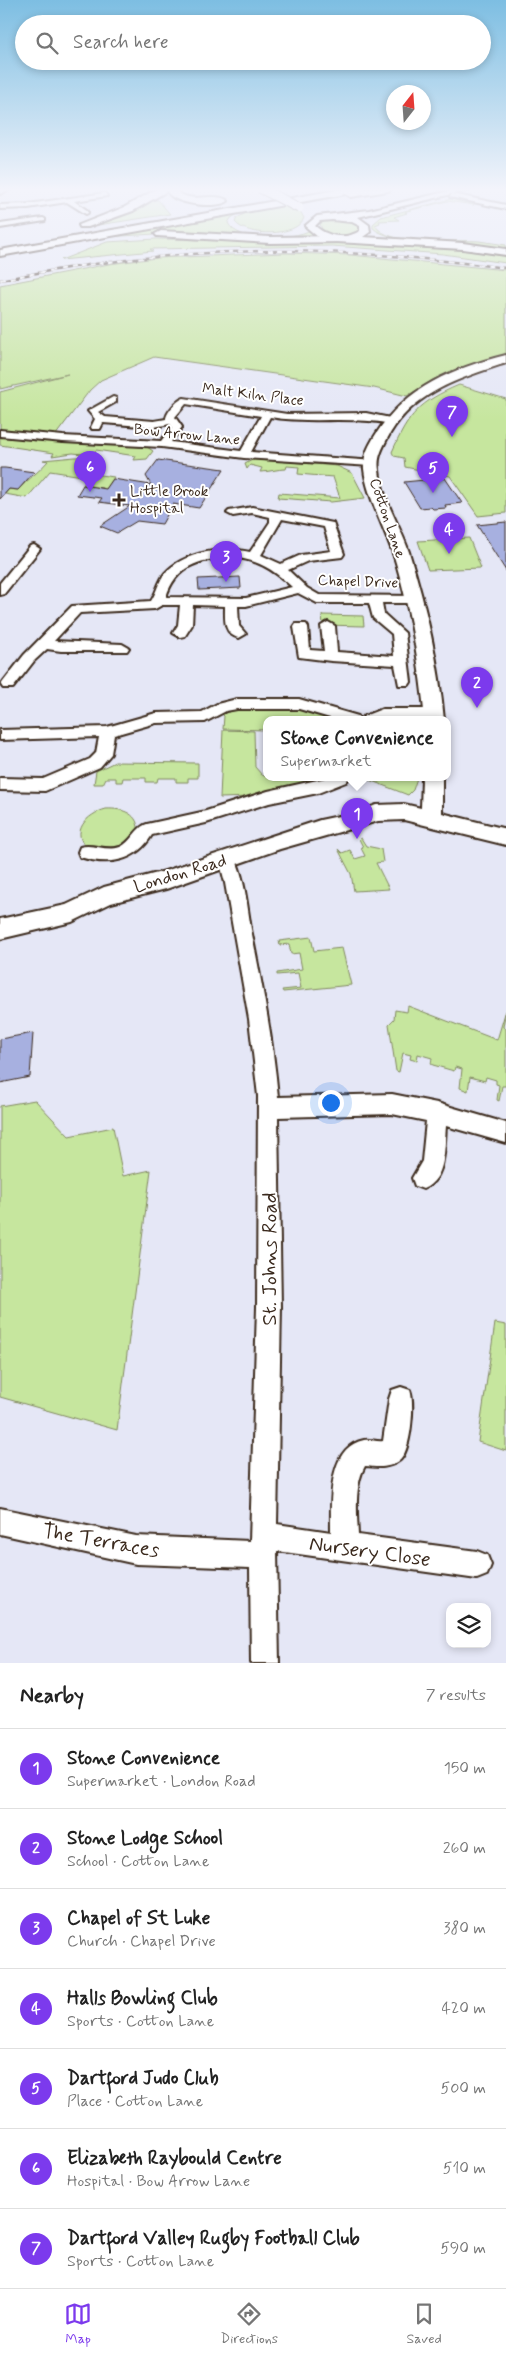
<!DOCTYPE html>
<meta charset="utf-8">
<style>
:root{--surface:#fff;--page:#f6f6f6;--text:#222;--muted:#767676;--line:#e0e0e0;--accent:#7c3aed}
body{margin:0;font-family:Mynerve,sans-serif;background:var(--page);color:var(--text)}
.controls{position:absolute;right:15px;bottom:15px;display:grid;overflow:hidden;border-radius:10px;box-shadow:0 2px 8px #0003}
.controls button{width:45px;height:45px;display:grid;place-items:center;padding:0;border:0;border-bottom:1px solid var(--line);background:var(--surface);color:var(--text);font:25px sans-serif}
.compass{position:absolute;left:386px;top:85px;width:45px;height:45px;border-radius:50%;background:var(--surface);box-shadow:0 2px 8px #0003;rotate:17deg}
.you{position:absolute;left:330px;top:1102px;width:18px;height:18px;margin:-12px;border:4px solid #fff;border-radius:50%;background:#1a73e8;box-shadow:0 0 0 8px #1a73e833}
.badge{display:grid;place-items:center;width:32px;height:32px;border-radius:50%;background:var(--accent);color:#fff;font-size:16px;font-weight:700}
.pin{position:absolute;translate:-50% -41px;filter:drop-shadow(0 1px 2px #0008)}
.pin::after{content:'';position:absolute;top:26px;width:18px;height:15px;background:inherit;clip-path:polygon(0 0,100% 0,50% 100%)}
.popup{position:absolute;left:263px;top:716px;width:188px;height:65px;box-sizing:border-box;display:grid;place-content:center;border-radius:10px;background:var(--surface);filter:drop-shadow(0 1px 4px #0005);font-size:16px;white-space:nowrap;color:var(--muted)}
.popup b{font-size:19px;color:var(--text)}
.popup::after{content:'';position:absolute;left:50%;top:100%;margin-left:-10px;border:10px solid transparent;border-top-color:var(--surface)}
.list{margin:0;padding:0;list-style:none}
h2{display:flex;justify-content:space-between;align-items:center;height:65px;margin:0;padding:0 20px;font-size:21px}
h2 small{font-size:16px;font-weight:400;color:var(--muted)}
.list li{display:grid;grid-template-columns:32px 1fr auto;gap:15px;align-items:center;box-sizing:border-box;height:80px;padding:0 20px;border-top:1px solid var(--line)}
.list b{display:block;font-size:19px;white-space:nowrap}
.list p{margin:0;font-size:16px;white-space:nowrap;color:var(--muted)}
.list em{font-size:16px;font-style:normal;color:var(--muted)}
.icon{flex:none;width:28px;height:28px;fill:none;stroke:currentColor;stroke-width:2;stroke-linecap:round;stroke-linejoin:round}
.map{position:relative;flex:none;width:506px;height:1663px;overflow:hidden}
.search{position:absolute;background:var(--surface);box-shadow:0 2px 8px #0003;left:15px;right:15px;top:15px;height:55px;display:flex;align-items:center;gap:12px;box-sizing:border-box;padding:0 18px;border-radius:28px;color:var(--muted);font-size:19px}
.sheet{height:625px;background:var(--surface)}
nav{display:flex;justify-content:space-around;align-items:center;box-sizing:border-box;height:70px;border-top:1px solid var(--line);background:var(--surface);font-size:14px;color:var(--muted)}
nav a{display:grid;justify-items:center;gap:2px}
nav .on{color:var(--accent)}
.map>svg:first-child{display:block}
.green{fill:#c6e69e;stroke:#80885e}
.building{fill:#a7b0e0;stroke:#3b2a1e}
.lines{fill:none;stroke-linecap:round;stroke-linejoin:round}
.minor-casing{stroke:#3b2a1e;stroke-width:4}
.major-casing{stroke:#3b2a1e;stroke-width:4}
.highway-casing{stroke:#3b2a1e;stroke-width:4}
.minor{fill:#fff;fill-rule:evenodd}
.major{fill:#fff;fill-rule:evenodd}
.highway{fill:#fff;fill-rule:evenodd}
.rail-casing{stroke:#3b2a1e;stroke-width:2.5}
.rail{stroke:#fff;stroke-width:2;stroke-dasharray:5;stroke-linecap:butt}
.major-bridge-casing{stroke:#3b2a1e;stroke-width:11;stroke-linecap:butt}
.major-bridge{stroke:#fff;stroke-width:9}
.poi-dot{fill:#3b2a1e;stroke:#fff;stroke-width:2}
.labels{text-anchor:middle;stroke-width:4;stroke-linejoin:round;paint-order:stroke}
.far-street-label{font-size:15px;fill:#3b2a1e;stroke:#fff}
.far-poi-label{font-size:15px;fill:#3b2a1e;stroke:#fff;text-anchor:start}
.street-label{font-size:18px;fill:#3b2a1e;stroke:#fff}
.near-street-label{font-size:21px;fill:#3b2a1e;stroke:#fff}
</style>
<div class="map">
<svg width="506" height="1663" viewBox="0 0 506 1663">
<rect width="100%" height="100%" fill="#e5e7f6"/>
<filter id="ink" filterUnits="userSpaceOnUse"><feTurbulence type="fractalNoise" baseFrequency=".02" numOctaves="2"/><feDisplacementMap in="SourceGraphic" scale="10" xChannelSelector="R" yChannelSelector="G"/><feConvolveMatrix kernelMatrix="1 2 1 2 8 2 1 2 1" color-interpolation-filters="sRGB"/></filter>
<g filter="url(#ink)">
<path class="green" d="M451,199L474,205L447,201L407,211L405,212L407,213L394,217L399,220L379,221L380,223L375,225C388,248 455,239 479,241C488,242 497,244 506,245V250C480,248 388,244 373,228V224L381,217Z
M152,200H158L170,214L98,225Z
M287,205L300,211L304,218C297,237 246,237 235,222L237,218L246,213Z
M240,213L231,218L228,223C238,244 293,239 311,230L318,237L266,239L172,233L105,237Z
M329,219L349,220L356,223L359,231C350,240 334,237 323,232L320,224Z
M156,239L375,243L453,249L506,256V263L443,254L332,246L150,249L153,251L61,260L107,242Z
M286,253L350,255L506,270V356L434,379L407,396L374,388L154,357L101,380L90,390L55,436L0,430V392L68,374L0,389V285L109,264L156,258Z
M459,385L506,399V513L478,516L450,476L405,467L404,458L394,456L392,452C409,414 419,402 459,385Z
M0,436L62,443L147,447L153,451L147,459L134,460L136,456L96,450L92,455L73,453L52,456L54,453L0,445Z
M75,457H83L76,466L82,467L80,472L114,477L104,492L102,488L83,485L89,477L50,471L27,498L5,494L9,489L18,490C28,479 39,472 48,461L43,460Z
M254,459L337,466L352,473L365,498L331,502L278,498L279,493L340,498L333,477L298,474L299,467L287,466L286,469C277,469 269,472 260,472L262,468L250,465L247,469L245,464Z
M469,538L481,568L428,570L418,541Z
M322,615L363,616L364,626L323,625Z
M292,706L340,719L267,720V730L223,729L224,716L219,711L227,707Z
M223,730L254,731L255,767L262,775L274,780L332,778L253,797L220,798Z
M115,762L198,763V778H188V782H176V778H158L157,782H146V778H123L122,782H116V778H106L103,784H94L96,771Z
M364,778L379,782L382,778H417L413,790L408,795Z
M106,809C123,808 140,814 138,833L126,849H88C69,832 87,814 106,809Z
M361,838L366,846L381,849L383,862L376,863L389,889L354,891L351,874L338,849L342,853L350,850L355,859L365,856L361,848L363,847L359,839Z
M311,937L314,951L342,948L351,985L283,992L282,990L301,988L298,973L277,975V973L302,969L299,953L291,954L289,944L280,945L279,941Z
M408,1006L497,1040L506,1010L503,1027L506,1029V1086H502L499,1101L497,1100L499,1085L496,1084V1080L486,1077L485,1081L470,1077L468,1091L460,1088L462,1069L455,1067L454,1071L433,1065L431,1064L432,1058L418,1054L417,1061L410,1059L411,1055L403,1053L399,1072L396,1071L389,1024L394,1019L395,1010L407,1012Z
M35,1100L69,1136L113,1127L123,1176L151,1170L117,1430L0,1397V1106Z
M495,1323L506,1325V1451L478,1442Z"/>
<path class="building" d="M158,460L224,469L199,508L173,504L162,524L137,521L117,533L100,526L130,506L99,502L102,498L77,495L83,485L106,489L113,479L151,485L146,476Z
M0,468H5L34,472L18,490L9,489L0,499Z
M445,478L462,503L445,505L446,508L433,509L431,507L420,508L404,482Z
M506,522V571L477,525Z
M240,577L241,588L199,590L198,579Z
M33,1033L30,1077L0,1083V1039Z"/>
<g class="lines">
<defs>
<path id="minor" d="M4,188H12L0,194V190Z
M105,193L107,196L74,201L88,211V213L86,214L67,202L28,208L0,209V205L28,204Z
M452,194L506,205V209L450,197Z
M43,218L45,219V221L0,228V224Z
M113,397L116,398V402L98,412L105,417L154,421L166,419C166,413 177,400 184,398L287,414L366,413L395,419L396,421L391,424C351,416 310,424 270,417L251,452L375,461V465L371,466L244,458L162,447L63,442L0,436V430L63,436L161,441L172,427L170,424L154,427L103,423L100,429H92L91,427L95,419L88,411ZM186,404L261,416L241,451L171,442L182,427L175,417Z
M252,507L333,523L344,554L342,557L308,561L288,570L307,588L319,595L419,596L420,599L419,602L414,603H382L384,614L405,633L411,682L409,685H399L395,665L331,661L299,657L294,627L296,624H306L308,627L310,650L324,651L321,626L328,622L335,626L337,652L394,656L392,634L373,618L369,603H317L298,593L246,606H238L239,626L246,634L239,638C223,634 225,619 225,606L193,605L192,625L185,636L180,637L173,633L178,625L180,605H162L155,609L80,613L54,641L122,644L129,648L127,651H61L47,649L34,661L13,688H3L1,685L3,682L24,655L72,606L151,601C157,592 158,582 165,573C184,552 223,546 250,552L270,522V517L252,513L233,516L227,513L229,511ZM282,519L324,527L331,551L301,555L281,564L261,555ZM229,557C256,559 272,568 292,587L246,598L166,597C176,566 198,560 229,557Z
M34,545L40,549L4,594L0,595V583L30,546Z
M237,699H299L358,716L360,720H337L299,709H237L226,711L205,722L156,723L114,735L111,754L100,767L45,791L0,790V778L43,779L90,759L96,753L99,737L0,740V730L107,727L156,713L202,712L217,704Z
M382,709H434L439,711L441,714L439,717L434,719L362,720L364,716Z
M326,778H349L346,782L318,793L269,803L206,823L152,835C136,862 108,866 80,857L78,852L80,847C93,843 106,852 120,847C132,842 136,827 147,824L206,811L268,791Z
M227,852L233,854C245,877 247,905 251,929C262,985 273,1040 278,1097L392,1094L437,1103L506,1123V1143L446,1126C444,1148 447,1179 423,1189L415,1186L412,1178L422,1161L426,1121L392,1114L278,1117L281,1307L277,1524L331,1532C331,1503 327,1447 364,1440C370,1439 377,1442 383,1441L389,1399L392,1390L401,1387L410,1390C415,1403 411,1452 399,1461C388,1469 377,1467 365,1466C354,1485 357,1514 358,1535L477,1551L487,1555L491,1565L487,1575L477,1579L277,1551L279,1663H251L250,1568L136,1564L0,1534V1508L136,1536L250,1541L257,1307L258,1096L249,1019L225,883L219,859L221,854Z"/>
<path id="major" d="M462,188H476L358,217L369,225L370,232L363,237L463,243L506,249V255L463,249L336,242L318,237L305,226L317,216L369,210ZM332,220L352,222L360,226V231C345,240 328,237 315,226L320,221Z
M506,355V363C458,379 410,393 386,441C381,451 377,459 379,470C382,499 400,525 409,552C426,606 439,664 444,720H425C420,667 411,614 396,563C388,534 367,498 364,469C363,456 369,445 376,434C406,387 454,368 506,355Z
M422,778H442V813L506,829V845L404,820L378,821L280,849L166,889L111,903L72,922L0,939V919L66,905L104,887L165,871L320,820L358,812L376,805L404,804L421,808Z"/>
<path id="highway" d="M158,188H180L177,191C191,205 216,191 228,201C218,209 173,205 167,191L133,211L88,227H80L79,225L125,207Z
M348,188H393L388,191L351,197L346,194L0,256V250Z
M161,231L270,237L340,236L346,239L340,242L270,243L157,236L155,234Z"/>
</defs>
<use href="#minor" class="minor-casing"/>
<use href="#major" class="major-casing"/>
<use href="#highway" class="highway-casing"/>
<use href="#minor" class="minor"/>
<use href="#major" class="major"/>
<use href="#highway" class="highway"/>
<defs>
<path id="rail" d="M0,280C96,261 193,250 290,251C363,252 434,259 506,268"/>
</defs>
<use href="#rail" class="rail-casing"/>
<use href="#rail" class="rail"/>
<defs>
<path id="major-bridge" d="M260,188L299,208"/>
</defs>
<use href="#major-bridge" class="major-bridge-casing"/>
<use href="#major-bridge" class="major-bridge"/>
</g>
</g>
<linearGradient id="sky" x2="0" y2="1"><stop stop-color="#7dbee2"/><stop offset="0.45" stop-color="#f3f4fb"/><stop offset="1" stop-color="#f3f4fb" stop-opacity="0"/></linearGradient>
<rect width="506" height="421" fill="url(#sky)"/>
<path class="poi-dot" d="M116.5 492.5h5v5h5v5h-5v5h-5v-5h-5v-5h5z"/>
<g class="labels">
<g class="far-street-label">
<text transform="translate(253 394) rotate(7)" y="5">Malt Kiln Place</text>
<text transform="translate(187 434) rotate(6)" y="5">Bow Arrow Lane</text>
<text transform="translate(388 518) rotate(71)" y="5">Cotton Lane</text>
<text transform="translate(358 581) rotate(2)" y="5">Chapel Drive</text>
</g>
<g class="far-poi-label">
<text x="130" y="496">Little Brook<tspan x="130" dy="17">Hospital</tspan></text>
</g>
<g class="street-label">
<text transform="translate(180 873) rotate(-17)" y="6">London Road</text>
</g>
<g class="near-street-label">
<text transform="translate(269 1259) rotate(-90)" y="7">St. Johns Road</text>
<text transform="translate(101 1540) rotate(10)" y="7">The Terraces</text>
<text transform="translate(370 1551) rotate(8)" y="7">Nursery Close</text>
</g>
</g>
</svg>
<div class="controls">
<button><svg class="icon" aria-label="layers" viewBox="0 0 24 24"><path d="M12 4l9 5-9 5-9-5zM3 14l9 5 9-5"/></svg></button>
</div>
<svg class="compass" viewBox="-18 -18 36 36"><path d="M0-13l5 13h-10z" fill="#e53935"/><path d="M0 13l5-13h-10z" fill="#767676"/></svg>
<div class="you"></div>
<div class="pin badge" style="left:357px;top:839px">1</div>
<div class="popup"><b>Stone Convenience</b>Supermarket</div>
<div class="pin badge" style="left:477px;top:708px">2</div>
<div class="pin badge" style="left:226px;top:582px">3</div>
<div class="pin badge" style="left:449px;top:554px">4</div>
<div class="pin badge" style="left:433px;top:493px">5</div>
<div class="pin badge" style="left:90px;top:492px">6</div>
<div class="pin badge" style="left:452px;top:437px">7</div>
<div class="search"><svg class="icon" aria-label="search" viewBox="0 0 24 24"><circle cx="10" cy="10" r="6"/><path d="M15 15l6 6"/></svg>Search here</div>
</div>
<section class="sheet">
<h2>Nearby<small>7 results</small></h2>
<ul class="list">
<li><span class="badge">1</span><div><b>Stone Convenience</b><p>Supermarket · London Road</p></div><em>150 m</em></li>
<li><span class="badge">2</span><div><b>Stone Lodge School</b><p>School · Cotton Lane</p></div><em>260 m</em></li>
<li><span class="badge">3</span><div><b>Chapel of St Luke</b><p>Church · Chapel Drive</p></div><em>380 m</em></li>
<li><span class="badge">4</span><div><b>Halls Bowling Club</b><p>Sports · Cotton Lane</p></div><em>420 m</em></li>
<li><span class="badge">5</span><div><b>Dartford Judo Club</b><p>Place · Cotton Lane</p></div><em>500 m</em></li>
<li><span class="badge">6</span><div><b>Elizabeth Raybould Centre</b><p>Hospital · Bow Arrow Lane</p></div><em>510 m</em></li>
<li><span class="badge">7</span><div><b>Dartford Valley Rugby Football Club</b><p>Sports · Cotton Lane</p></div><em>590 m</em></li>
</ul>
</section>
<nav>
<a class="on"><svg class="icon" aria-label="map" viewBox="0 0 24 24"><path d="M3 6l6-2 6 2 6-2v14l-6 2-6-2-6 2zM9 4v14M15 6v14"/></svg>Map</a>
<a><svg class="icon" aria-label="directions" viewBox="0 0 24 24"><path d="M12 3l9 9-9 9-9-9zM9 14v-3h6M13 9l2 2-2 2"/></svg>Directions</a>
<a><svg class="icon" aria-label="saved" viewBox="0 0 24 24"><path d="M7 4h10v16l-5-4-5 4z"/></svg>Saved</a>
</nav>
